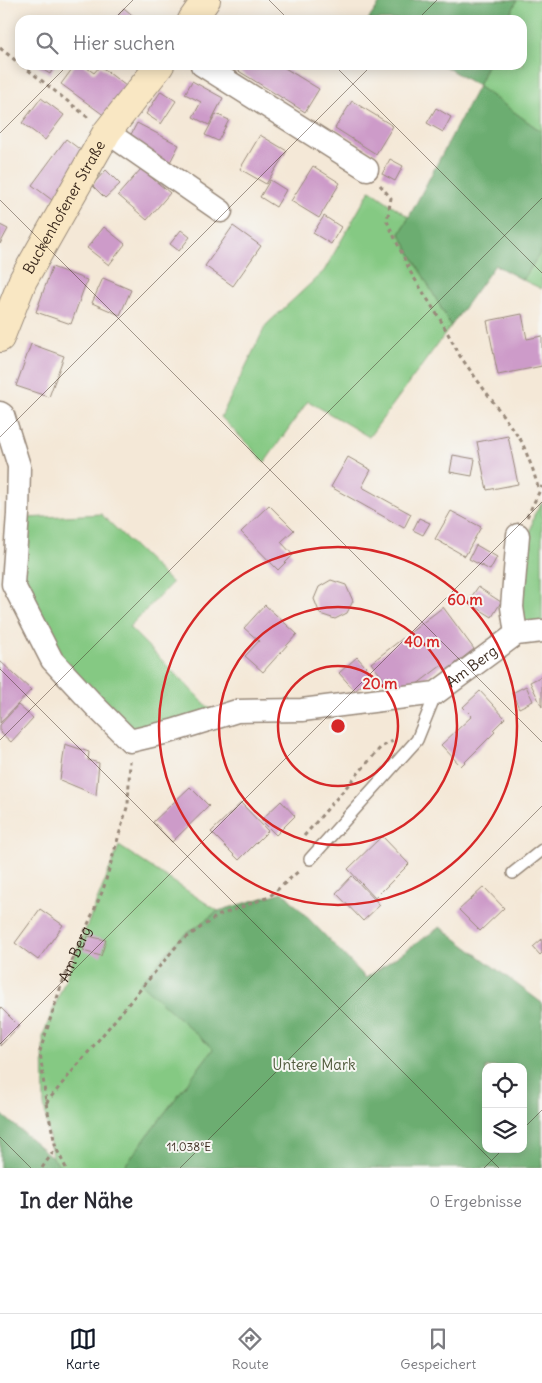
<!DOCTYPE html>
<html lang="de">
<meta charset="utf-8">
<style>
:root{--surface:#fff;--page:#f2f2f3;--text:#2b2b33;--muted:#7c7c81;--line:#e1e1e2;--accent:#111827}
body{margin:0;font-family:Delius,sans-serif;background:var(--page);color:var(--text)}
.controls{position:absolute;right:15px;bottom:15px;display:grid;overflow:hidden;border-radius:10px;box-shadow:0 2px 12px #0003}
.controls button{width:45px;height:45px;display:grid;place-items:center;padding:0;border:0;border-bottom:1px solid var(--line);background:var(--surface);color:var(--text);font:25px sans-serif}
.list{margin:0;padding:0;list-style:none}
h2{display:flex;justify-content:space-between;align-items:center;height:65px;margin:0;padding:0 20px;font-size:21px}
h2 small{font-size:16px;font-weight:400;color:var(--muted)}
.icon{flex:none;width:28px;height:28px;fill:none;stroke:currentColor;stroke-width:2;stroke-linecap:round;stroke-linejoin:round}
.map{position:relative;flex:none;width:542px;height:1168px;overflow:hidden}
.search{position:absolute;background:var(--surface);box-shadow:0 2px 12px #0003;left:15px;right:15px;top:15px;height:55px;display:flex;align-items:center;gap:12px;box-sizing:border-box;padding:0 18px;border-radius:15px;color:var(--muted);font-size:19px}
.sheet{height:145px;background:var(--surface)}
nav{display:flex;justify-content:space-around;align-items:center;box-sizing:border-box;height:70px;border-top:1px solid var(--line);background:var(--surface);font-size:14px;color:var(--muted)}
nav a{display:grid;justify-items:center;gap:2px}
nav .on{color:var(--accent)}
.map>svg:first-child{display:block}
.green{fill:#85c983;stroke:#607a50}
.forest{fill:#6cad71;stroke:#546c48;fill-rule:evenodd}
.building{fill:#cd9bc9}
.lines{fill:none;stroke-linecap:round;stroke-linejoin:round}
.lane-casing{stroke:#98897a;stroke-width:14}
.street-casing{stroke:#98897a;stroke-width:25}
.secondary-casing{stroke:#98897a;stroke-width:30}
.path{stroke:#98897a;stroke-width:3;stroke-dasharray:4 4;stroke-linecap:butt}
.lane{stroke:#fff;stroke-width:11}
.street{stroke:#fff;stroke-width:22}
.secondary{stroke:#f9e7c3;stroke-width:28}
.ticks{fill:none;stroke:#3b2a1e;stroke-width:1;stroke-opacity:0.45}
.ring{fill:none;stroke:#d62828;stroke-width:2.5}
.labels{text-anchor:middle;stroke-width:4;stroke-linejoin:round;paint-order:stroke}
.street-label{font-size:15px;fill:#3b2a1e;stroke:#f6f6f2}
.park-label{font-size:15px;fill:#515a3c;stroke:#f6f6f2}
.ticks-label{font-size:12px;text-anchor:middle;fill:#3b2a1e;stroke:#f6f6f2;stroke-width:4;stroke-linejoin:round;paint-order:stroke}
.centre{fill:#d62828;stroke:#f6f6f2;stroke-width:2.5}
.ring-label{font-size:15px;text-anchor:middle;font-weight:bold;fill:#d62828;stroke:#f6f6f2;stroke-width:4;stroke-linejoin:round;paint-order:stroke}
</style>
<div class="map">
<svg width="542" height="1168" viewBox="0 0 542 1168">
<rect width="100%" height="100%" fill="#f6f6f2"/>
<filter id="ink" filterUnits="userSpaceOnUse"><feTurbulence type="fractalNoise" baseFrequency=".02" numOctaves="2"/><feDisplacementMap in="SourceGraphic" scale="10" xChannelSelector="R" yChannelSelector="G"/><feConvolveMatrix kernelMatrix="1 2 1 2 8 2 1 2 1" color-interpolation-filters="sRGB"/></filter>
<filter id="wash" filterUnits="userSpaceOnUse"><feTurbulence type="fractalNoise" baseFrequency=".0096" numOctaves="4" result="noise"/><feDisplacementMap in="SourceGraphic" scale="20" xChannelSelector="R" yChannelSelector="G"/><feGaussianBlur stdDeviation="1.12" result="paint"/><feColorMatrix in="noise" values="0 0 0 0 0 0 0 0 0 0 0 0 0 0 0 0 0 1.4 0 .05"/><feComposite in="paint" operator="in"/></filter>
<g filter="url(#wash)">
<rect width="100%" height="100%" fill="#f4e8d7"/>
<path class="green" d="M517,0H542V132L478,86L487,65H522V20H508Z
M370,190L409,217L400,234L451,326L369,437L308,401L265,462L221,417L266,325L324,271Z
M542,250V289L523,280Z
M542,502V627L524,629L515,601L534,515Z
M101,514L172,583L129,627L211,710L139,740L55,659L23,579L26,518Z
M119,846L218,911L178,940L213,1049L123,1168H62L52,1157L44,1105L43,1035Z"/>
<path class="forest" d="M382,0H517L508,20H368Z
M442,65H487L478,86L542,132V250L523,280L495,265L451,326L400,234L478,86Z
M283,892L366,978L440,927L542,1003V1168H123L213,1049L140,983L178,940L218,911ZM486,1067H523V1149H486Z
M0,1113L52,1157L62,1168H0Z"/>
<g id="blocks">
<path class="building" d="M124,8L138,20H115Z
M35,65H55L50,74Z
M75,65H83L94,73L100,66L126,86L105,116L61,84Z
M222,65H280L319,89L305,112L237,70L235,73Z
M192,81L223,98L209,125L193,117L201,102L185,94Z
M161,91L176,101L161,124L146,114Z
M41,98L64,115L45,140L22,123Z
M352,101L393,126L376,154L335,128Z
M436,108L451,117L443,132L427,123Z
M216,114L229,120L218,141L205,135Z
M137,123L179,145L168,166L126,144Z
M260,135L287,151L266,184L240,169Z
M66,139L86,154L52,200L32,185Z
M390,159L403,166L395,181L382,174Z
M313,166L340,183L319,218L291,201Z
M141,169L170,193L147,220L118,195Z
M106,170L120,184L105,198L92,185Z
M270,180L286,190L276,207L260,197Z
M324,216L341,227L331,244L313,233Z
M0,225L8,229L0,244Z
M233,226L261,246L233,286L205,266Z
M104,227L125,244L109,265L87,248Z
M181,230L190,237L179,251L170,244Z
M52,267L87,280L71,324L36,312Z
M103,278L131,290L120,315L92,303Z
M522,314L527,339L542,336V366L498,375L487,321Z
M31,344L64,356L49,397L16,386Z
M508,436L518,484L487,490L477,442Z
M453,455L475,459L472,476L450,472Z
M348,457L371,470L362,487L411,514L404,528L331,487Z
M269,505L294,530L281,542L293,555L278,570L241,532Z
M451,511L481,527L465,556L435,539Z
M419,518L430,523L423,535L413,530Z
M476,545L497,557L490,570L469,559Z
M331,580L346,585L353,601L347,613L335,619L320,614L314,599L319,587Z
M478,587L501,602L492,617L468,602Z
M265,605L297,634L263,672L245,656L259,641L244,628Z
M443,607L474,649L446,671L442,665L399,698L371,663Z
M357,657L373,675L355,691L339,673Z
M0,661L31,690L0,723Z
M542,676V707L530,682Z
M526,686L533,701L519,708L512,693Z
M480,691L505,718L493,730L495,732L461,766L441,745L472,716L463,707Z
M18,705L33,718L11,742L0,732V725Z
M65,744L89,752L88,760L99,763L96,795L60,780Z
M190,787L209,806L172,842L153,822Z
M281,801L295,816L276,835L261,820Z
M241,803L268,831L239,860L211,832Z
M382,836L409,864L375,898L348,869Z
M352,876L380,905L363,921L336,893Z
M484,887L504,908L480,931L459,910Z
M40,909L63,925L38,960L15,943Z
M88,936L106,940L101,956L83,951Z
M542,939V953L540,955L533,947Z
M0,1007L19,1026L0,1046Z"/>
</g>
</g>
<g filter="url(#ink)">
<use href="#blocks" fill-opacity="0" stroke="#98897a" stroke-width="1"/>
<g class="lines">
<defs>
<path id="lane" d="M310,859L417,740L436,693
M513,873L542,850"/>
<g id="street">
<path d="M202,65L367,169"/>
<path d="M107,132L221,211"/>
<path id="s2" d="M0,413L3,415L19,466L18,514L13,584L52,660L95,706L130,741L172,731L237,711L302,710L436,693L516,634L542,631"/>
<path d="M516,634L512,607L518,535"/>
</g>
<g id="secondary">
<path d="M192,20L206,0"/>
<path id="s3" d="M0,338L23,280L107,132L160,65"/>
</g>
</defs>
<use href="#lane" class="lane-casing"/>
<use href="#street" class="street-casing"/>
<use href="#secondary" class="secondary-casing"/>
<g class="path">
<path d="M0,48L20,64"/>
<path d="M22,65L90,119"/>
<path d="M380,185L391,198L387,221L411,273L440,319L460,356L522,442L533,470L539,491"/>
<path d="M527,517L542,486"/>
<path d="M304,836L381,747L393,741"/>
<path d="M46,1103L179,943L217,916L269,897L300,870"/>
<path d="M42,1168L56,1148"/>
<path id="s1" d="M66,1168L56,1148L46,1103L40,1051L61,986L103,890L128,804L130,761"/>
</g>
<use href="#lane" class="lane"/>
<use href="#street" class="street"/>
<use href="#secondary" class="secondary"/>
</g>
</g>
<path class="ticks" d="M269,0L289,20M113,20L133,0M417,20L437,0M334,65L542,273M0,133L68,65M0,200L542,742M0,437L372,65M0,669L499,1168M0,740L542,198M0,1044L542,502M523,1129L542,1110M0,1137L31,1168M180,1168L542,806M484,1168L503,1149"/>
<g class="ring">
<circle cx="338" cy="726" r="60"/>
<circle cx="338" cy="726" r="119"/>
<circle cx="338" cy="726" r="179"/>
</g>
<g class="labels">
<g class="street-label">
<text dy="5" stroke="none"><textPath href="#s3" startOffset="146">Buckenhofener Straße</textPath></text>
<text dy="5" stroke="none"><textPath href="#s2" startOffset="729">Am Berg</textPath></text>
<text dy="5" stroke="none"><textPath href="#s1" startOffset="224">Am Berg</textPath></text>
</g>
<g class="park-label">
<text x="314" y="1070">Untere Mark</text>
</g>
</g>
<g class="ticks-label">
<text x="189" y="1151">11.038°E</text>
</g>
<circle cx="338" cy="726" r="8" class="centre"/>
<g class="ring-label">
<text x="465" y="605">60 m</text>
<text x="422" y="647">40 m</text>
<text x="380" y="689">20 m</text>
</g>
</svg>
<div class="controls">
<button><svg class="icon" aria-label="locate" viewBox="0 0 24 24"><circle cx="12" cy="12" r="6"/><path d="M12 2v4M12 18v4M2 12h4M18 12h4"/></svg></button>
<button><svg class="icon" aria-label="layers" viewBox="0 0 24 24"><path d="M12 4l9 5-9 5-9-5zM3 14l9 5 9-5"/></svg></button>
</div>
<div class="search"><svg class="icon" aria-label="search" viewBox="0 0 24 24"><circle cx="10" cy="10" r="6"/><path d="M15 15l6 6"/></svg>Hier suchen</div>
</div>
<section class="sheet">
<h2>In der Nähe<small>0 Ergebnisse</small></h2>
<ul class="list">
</ul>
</section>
<nav>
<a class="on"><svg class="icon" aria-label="map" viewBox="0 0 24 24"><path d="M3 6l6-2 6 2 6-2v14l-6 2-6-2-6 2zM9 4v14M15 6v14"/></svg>Karte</a>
<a><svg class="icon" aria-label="directions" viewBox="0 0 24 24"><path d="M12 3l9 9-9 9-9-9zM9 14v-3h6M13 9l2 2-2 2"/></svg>Route</a>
<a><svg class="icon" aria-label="saved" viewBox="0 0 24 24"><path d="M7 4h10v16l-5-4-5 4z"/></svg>Gespeichert</a>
</nav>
